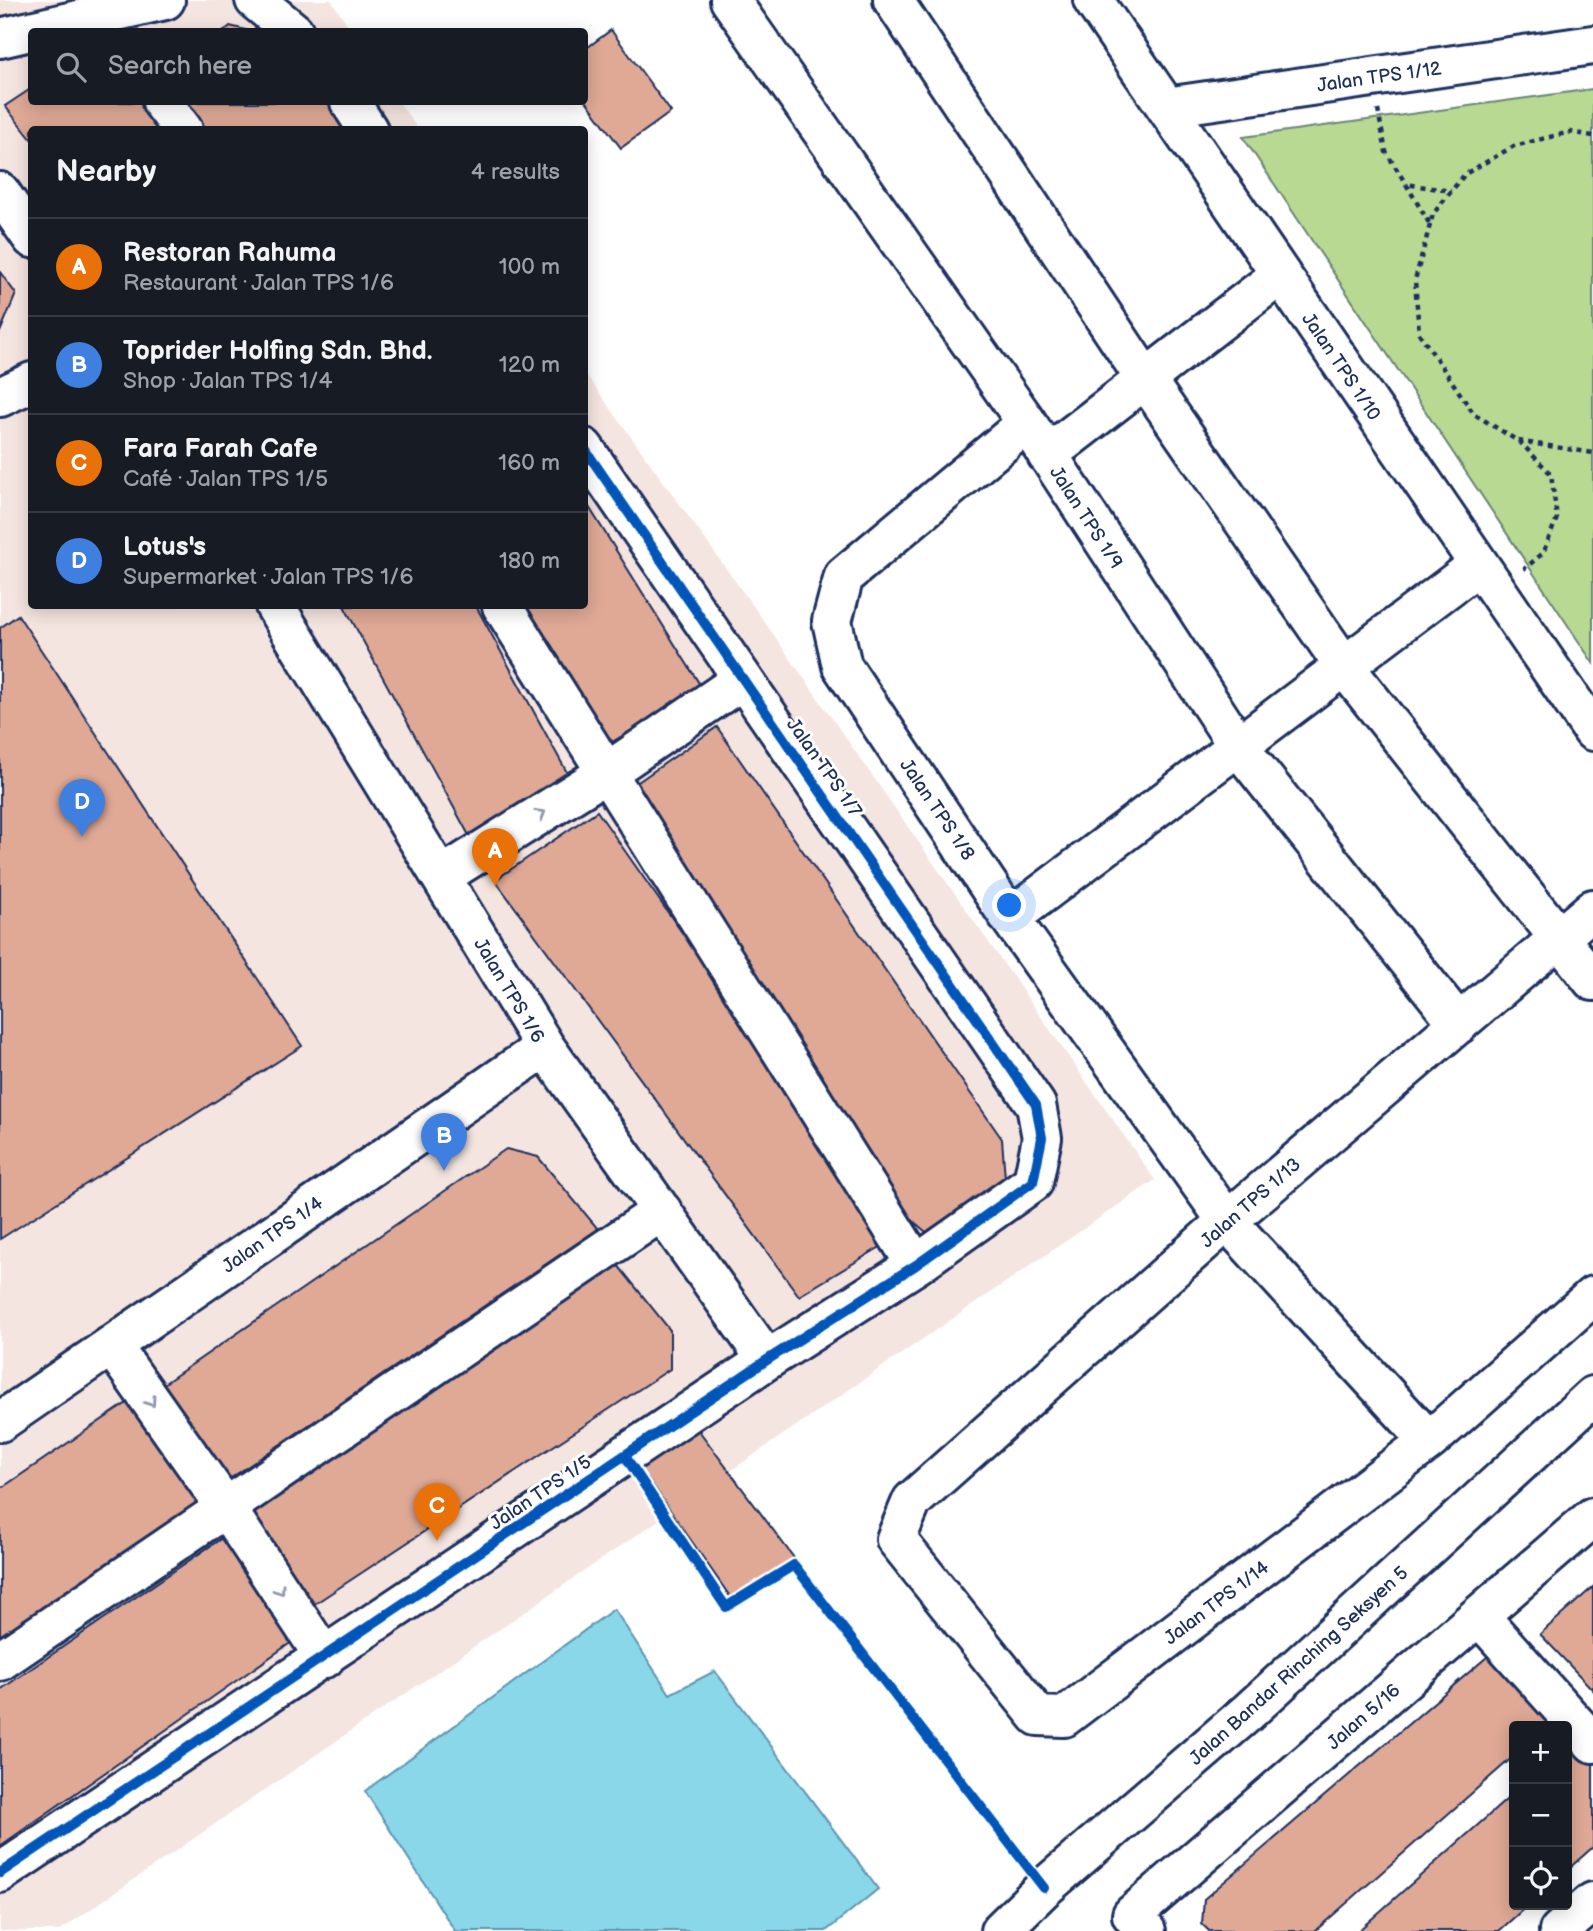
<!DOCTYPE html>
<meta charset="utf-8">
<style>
:root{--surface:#171b24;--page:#20242c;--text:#f1f3f6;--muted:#9ea1a6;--line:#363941;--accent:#1f6fb2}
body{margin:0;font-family:"Balsamiq Sans",sans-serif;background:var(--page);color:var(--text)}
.controls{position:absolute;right:21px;bottom:21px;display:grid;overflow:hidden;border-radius:7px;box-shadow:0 4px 18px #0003}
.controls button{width:63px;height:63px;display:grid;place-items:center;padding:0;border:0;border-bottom:2px solid var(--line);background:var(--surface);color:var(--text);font:35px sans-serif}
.you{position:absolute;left:1010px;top:906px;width:24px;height:24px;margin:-18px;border:5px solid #fff;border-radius:50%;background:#1a73e8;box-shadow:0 0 0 10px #1a73e833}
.badge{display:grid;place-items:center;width:46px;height:46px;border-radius:50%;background:var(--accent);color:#fff;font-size:23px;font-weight:700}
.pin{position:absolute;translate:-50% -58px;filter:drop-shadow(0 2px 4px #0008)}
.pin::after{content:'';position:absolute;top:37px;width:24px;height:21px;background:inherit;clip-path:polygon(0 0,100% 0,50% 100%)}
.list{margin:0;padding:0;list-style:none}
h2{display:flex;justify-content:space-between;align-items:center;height:91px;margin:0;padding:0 28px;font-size:30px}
h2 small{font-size:23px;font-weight:400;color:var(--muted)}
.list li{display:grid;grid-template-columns:46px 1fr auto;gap:21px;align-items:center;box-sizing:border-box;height:98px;padding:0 28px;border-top:2px solid var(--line)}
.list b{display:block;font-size:26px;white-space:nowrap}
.list p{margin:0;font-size:23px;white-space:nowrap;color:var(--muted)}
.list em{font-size:23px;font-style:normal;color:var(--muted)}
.icon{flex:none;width:38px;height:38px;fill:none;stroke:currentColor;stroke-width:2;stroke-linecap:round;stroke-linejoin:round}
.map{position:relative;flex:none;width:1593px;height:1931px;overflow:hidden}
.search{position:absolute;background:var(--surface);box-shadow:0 4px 18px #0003;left:28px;top:28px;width:560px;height:77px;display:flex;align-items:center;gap:18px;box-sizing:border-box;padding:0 24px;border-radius:7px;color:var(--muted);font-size:26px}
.panel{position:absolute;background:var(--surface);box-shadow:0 4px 18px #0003;left:28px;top:126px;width:560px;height:483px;border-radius:7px}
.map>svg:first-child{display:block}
.built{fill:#f5e5e0}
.green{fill:#b7d992;stroke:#698478;stroke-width:2}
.water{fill:#89d7e8;stroke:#5d94b1;stroke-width:2}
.building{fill:#dfa996;stroke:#1b2f5e;stroke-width:2}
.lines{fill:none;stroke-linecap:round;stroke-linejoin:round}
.minor-casing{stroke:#1b2f5e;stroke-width:44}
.path{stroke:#1b2f5e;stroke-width:4.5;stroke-dasharray:5 5;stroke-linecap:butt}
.minor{stroke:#fff;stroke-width:38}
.cycleway-casing{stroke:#fff;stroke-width:15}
.cycleway{stroke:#0057b8;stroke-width:10}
.oneway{stroke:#8d97ae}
.labels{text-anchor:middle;stroke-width:6;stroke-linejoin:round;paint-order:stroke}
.street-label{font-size:19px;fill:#1b2f5e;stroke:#fff}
</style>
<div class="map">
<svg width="1593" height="1931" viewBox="0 0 1593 1931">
<rect width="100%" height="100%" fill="#fff"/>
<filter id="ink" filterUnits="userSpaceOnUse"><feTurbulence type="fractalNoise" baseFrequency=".0143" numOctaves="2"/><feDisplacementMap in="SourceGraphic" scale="14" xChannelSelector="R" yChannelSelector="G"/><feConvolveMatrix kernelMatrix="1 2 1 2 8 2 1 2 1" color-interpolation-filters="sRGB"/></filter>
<g filter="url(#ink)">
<path class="built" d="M0,0H331L352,31L32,32V102H399L418,129L32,130V606H584L585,373L764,621L1155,1180L59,1931H0Z"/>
<path class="green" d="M1593,89V663L1243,137Z"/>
<path class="water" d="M614,1609L670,1694L715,1671L878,1889L826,1931H455L365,1791Z"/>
<path class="building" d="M230,26L253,32H223Z
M611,30L671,112L621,148L584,98V50Z
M32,88V102H151L173,130H32V140L5,106Z
M179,102H330L351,130H202Z
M0,272L16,294L0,332Z
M584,499L702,688L607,745L521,606H584Z
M344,606H476L570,778L471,839Z
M18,615L302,1046L0,1239V628Z
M717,727L1002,1139L1005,1178L926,1232L904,1213L625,791Z
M597,811L753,1034L892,1240L799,1296L495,880Z
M506,1149L538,1157L598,1229L225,1482L162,1385Z
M617,1264L670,1330V1369L313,1605L243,1512Z
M130,1401L204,1509L0,1645V1489Z
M694,1424L794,1558L731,1598L638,1464Z
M225,1536L296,1639L0,1846V1690Z
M1593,1587V1690L1540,1634Z
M1494,1651L1554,1721L1548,1726H1514V1756L1315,1931H1209L1202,1924L1204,1899Z
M1573,1741L1593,1763V1847L1567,1870V1747Z
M1514,1793V1905H1528L1499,1931H1358Z"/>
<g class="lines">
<defs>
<path id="minor" d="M255,0L294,32
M730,0L1027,423L1238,746L1459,1024
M893,0L1146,380L1344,666L1593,981
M1093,0L1593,731
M0,38L165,0
M162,102L183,130
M350,102L368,130
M1166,107L1593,45
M0,192L32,238
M0,397L32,382
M1027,423L844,576L832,621L842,666L1010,918L1227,1221L1429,1441
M1047,455L1280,275
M275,606L545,1047L767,1360
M502,606L916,1265
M442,876L606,773L743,679
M1593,909L1227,1221L912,1501L896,1539L1038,1716L1064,1717L1429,1441L1593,1296
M1010,918L1477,566
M112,1346L226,1508L325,1658
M0,1422L545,1047
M1479,1616L1593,1743
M0,1661L662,1211
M0,1873L767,1360L916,1265L1033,1182L1042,1138L1036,1105L584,448
M1000,1931L1044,1888L1247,1713L1593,1396
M1146,1931L1132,1915L1593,1517
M1559,1931L1593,1902"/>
</defs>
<use href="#minor" class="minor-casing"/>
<path class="path" d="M1378,110L1386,152L1406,184
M1593,136L1570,132L1514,146L1465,174L1433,214L1415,280L1419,333L1474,414L1518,441L1593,453
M1429,223L1406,184L1451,191
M1519,441L1551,474L1557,518L1543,553L1524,569"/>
<use href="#minor" class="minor"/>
<defs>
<path id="cycleway" d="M625,1456L726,1607L794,1565L1044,1888
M0,1873L767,1360L916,1265L1033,1182L1042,1138L1036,1105L584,448"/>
</defs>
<use href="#cycleway" class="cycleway-casing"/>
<use href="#cycleway" class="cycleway"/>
</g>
<defs><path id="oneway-chevron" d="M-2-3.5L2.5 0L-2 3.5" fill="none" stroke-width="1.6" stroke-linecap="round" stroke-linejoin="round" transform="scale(1.75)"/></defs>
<g class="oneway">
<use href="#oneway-chevron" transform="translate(541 814) rotate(-32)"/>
<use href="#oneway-chevron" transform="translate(151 1402) rotate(55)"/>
<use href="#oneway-chevron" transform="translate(280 1590) rotate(56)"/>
</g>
</g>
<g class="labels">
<g class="street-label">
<text transform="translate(1379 76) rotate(-8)" y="7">Jalan TPS 1/12</text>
<text transform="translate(1342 366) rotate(56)" y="7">Jalan TPS 1/10</text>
<text transform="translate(1087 517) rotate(57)" y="7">Jalan TPS 1/9</text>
<text transform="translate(825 767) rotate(55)" y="7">Jalan TPS 1/7</text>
<text transform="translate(938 809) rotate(56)" y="7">Jalan TPS 1/8</text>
<text transform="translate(510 990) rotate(59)" y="7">Jalan TPS 1/6</text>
<text transform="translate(1250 1202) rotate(-41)" y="7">Jalan TPS 1/13</text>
<text transform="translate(272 1234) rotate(-35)" y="7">Jalan TPS 1/4</text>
<text transform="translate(540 1492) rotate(-34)" y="7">Jalan TPS 1/5</text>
<text transform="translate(1216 1602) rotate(-37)" y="7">Jalan TPS 1/14</text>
<text transform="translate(1298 1665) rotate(-42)" y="7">Jalan Bandar Rinching Seksyen 5</text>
<text transform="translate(1363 1716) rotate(-41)" y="7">Jalan 5/16</text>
</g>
</g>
</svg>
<div class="controls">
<button>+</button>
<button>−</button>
<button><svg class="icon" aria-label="locate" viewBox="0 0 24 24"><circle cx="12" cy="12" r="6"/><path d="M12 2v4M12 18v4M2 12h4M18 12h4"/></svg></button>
</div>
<div class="you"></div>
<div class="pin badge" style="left:495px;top:886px;background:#e8710a">A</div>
<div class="pin badge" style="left:444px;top:1171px;background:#3f7fe0">B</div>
<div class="pin badge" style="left:437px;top:1541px;background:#e8710a">C</div>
<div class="pin badge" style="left:82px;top:837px;background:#3f7fe0">D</div>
<div class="search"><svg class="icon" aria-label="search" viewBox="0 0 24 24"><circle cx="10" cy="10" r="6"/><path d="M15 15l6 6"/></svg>Search here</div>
<section class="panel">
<h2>Nearby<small>4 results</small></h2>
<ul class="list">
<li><span class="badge" style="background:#e8710a">A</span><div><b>Restoran Rahuma</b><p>Restaurant · Jalan TPS 1/6</p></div><em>100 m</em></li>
<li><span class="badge" style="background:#3f7fe0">B</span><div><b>Toprider Holfing Sdn. Bhd.</b><p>Shop · Jalan TPS 1/4</p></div><em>120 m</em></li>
<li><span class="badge" style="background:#e8710a">C</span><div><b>Fara Farah Cafe</b><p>Café · Jalan TPS 1/5</p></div><em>160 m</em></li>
<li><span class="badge" style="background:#3f7fe0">D</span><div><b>Lotus's</b><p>Supermarket · Jalan TPS 1/6</p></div><em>180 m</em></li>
</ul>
</section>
</div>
